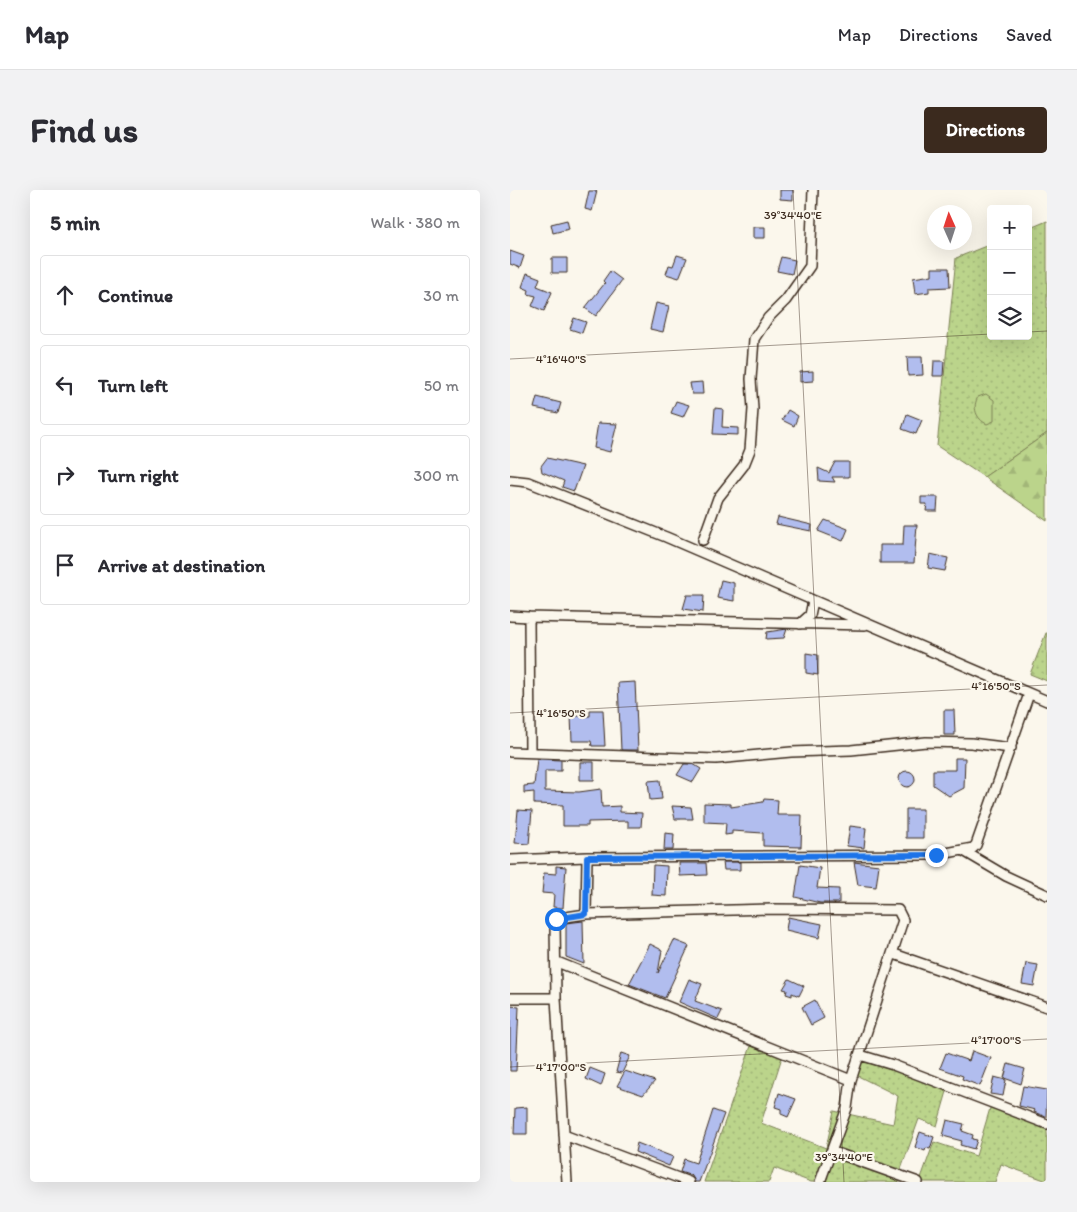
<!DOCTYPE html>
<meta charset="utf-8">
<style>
:root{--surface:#fff;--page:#f2f2f3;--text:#2b2b33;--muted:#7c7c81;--line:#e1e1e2;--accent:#3b2a1e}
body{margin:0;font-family:Itim,sans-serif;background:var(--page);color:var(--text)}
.controls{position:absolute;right:15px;top:15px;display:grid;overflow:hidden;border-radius:5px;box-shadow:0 5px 20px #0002}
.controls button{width:45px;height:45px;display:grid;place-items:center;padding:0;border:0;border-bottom:1px solid var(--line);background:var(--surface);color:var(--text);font:25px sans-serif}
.compass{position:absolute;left:417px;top:15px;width:45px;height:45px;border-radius:50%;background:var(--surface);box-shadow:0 5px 20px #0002;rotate:357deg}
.stop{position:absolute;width:15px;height:15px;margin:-11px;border:4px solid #1a73e8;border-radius:50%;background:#fff}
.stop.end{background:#1a73e8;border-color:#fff;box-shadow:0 1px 5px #0008}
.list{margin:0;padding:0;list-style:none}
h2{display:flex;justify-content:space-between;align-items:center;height:65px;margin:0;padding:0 20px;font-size:21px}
h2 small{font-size:16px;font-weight:400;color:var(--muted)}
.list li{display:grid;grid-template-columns:32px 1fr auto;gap:15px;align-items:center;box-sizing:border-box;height:80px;margin:0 10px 10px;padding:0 10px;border:1px solid var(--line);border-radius:5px}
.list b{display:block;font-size:19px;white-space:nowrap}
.list em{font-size:16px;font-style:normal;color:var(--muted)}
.icon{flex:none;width:28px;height:28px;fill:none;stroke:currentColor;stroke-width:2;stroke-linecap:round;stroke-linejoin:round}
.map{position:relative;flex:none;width:537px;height:992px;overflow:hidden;border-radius:5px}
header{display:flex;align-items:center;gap:30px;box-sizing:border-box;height:70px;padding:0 25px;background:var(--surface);border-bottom:1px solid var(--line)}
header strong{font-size:24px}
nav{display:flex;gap:28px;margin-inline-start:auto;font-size:18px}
.intro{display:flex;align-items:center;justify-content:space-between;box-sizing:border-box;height:120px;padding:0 30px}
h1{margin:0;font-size:35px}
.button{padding:12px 22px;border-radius:5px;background:var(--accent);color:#fff;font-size:18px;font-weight:700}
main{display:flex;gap:30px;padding:0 30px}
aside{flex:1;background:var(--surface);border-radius:5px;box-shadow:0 5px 20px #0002}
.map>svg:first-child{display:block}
.grass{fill:url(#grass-dots);stroke:#7b7f54}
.forest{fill:url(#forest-firs);stroke:#7b7f54}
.garden{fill:#bbd48b;stroke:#7b7f54}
.building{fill:#b1bdee;stroke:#3b2a1e}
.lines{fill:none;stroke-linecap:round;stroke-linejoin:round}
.street-casing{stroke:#3b2a1e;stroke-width:12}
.street{stroke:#fbf7ec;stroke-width:9}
.route{stroke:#1a73e8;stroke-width:6}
.ticks{fill:none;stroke:#3b2a1e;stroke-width:1;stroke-opacity:0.45}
.ticks-label{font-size:12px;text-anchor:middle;fill:#3b2a1e;stroke:#fbf7ec;stroke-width:4.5;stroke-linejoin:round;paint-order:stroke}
</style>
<header>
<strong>Map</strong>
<nav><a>Map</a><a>Directions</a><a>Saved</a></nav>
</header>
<div class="intro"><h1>Find us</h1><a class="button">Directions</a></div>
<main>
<aside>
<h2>5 min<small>Walk · 380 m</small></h2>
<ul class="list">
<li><svg class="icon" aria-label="ahead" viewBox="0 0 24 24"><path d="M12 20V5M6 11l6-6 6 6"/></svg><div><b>Continue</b></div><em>30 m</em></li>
<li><svg class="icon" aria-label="left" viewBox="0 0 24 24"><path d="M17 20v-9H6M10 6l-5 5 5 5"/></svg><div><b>Turn left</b></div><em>50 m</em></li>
<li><svg class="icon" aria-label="right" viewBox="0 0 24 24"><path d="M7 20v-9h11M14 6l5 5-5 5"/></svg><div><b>Turn right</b></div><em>300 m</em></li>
<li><svg class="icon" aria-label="arrive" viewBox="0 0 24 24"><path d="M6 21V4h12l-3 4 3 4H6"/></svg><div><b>Arrive at destination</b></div></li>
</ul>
</aside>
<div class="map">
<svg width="537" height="992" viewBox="0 0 537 992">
<defs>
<pattern id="grass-dots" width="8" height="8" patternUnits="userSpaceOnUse" patternTransform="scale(1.25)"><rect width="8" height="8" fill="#bbd48b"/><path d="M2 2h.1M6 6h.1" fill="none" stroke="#a2b678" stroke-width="1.8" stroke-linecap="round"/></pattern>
<pattern id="forest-firs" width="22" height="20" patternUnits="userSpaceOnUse" patternTransform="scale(1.25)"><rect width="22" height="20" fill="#bbd48b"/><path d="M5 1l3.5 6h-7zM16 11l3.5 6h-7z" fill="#a2b678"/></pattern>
</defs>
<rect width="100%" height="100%" fill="#fbf7ec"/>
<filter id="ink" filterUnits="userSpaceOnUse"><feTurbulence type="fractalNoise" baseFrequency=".02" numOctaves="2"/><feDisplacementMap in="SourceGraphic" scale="10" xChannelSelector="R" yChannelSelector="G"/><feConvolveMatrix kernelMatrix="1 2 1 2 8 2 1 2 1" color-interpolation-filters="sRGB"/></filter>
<g filter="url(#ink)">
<path class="grass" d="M537,31V243L474,287L427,256L446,68L481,54V146H518V39Z
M536,443H537V491L520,484Z
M241,856L272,867L251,933L316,958L324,921L383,934L388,906L346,885L353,871L438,898L427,936L409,929L390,982L411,988L424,952L466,966L481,915L537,936V991L491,974L485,992H301L264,978L259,992H194Z"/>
<path class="forest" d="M537,243V331L474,287Z"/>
<path class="garden" d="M476,204L484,210V231L477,234C466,229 462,217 468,207Z"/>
<path class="building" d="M270,0H283V10L270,9Z
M79,1H87L82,21L75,19Z
M57,30L59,39L43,43L41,34Z
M243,37H255V48H243Z
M0,61L14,66L10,78L0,74Z
M167,65L177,68L169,88L156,84L159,75L163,76Z
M271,67L285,70L282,84L267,81Z
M42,68H57V83H42Z
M422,78H439L440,97L419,98V102L405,104L403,88L422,85Z
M100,81L112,90L86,126L75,118L95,93L93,91Z
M17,83L30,88L27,96L42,102L34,121L22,116L26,106L18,104L19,100L12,97Z
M146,113L159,116L153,142L140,139Z
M64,128L76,132L72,143L60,139Z
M397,167H412L413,185L398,186Z
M424,171H434L433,186H423Z
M303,181V191L290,192V182Z
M192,192L193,204H182L180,193Z
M27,207L51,213L48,223L24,218Z
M166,211L179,215L173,227L161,223Z
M205,218L213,219L212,237L228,238V245L203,244Z
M278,220L288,226L284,236L272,230Z
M397,224L412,230L406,244L392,239Z
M88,233L107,234L100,262L84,258Z
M37,268L73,276L64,301L52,297L54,291L32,282L31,276Z
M325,272H339V287H322L325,292L309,291L308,278L319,283Z
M411,307H428L427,321H416L417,314H411Z
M268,327L302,335L301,341L266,334Z
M315,330L338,339L333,351L308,341Z
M394,335H407L404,373H370V355H393Z
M420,364L438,368L435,381L418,378Z
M211,390L224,393V411L207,408Z
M177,405H194L193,422L173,419Z
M277,439L274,448L256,449L257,442Z
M296,463L308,465V485L296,483Z
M125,492L128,560H111L108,493Z
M80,520H93L95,556H82L81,551H62L61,526H80Z
M434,520H444L445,545H434Z
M445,568H455L454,598L439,606L423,595V580H445Z
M27,569L51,570V581H35V601L69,602L91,599L92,617L110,616V622L132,623L131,637H118V631L78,632V636H53V615L24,614V602L14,603V596L24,595Z
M70,572H84V590H70Z
M174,574H183L191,579L183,592L167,585Z
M389 589a8 8 0 1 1 16 0a8 8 0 1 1-16 0Z
M150,590L152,609L140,610L138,591Z
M254,609L268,610L267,625H292L291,657L253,656V643L222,641V644L215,645L216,633L194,632V613L221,614V617L253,612Z
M162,616L181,617L183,629H165Z
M396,619H413V648H396Z
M8,620L22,621L19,654L5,653Z
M340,636L356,638L354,658L337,656Z
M155,643L164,644L163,660H154Z
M213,672H230V680H214Z
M344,672L369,675L366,697L348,695Z
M169,673H196L197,685L170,686Z
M143,675L157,676L156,706L142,705Z
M290,675L310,678L307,698L329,699V713H310L285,707Z
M46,676L56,677L53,718L43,717L44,704L32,703L34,683L46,684Z
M278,727L312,734L309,748L276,740Z
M73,731L74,774L56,767V733Z
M164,750L179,756L155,808L119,794L140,754L152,760L148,783Z
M516,773L528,775L524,796L512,794Z
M179,789L192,794L185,811L212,821L208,829L169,812Z
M279,789L294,796L289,806L282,803V806L276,804L277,800L273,799Z
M305,810L314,828L301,835L292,817Z
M0,816L9,817L6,881H0Z
M462,861L481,868L470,896L452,889L453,886L430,878L436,863L459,871Z
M111,863L120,866L112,883L106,882Z
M498,874L515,879L511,894L494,888Z
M80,878L95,884L91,896L76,889Z
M115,881L145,891L133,905L107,896Z
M484,887L496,890L493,906L480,904Z
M513,896L537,900L536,927L524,922L525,920L509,916Z
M269,903L286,909L278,927L271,924V919L265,917Z
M17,917V944H4L5,918Z
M203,920L214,924L189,992H185L182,986L170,982L174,969L186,973Z
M437,930L454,934L452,941L463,945L462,949L467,950L464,959L450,955L452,951L433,946Z
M410,942L424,947L420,959L416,958L415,961L405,957Z
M127,953L163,967L159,976L125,962Z"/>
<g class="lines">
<defs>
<path id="street" d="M0,290L18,292L156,347L537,511
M193,350L208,308L234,275L240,260L243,219L241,189L244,149L258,128L276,110L300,76L303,0
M0,426L19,427
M290,434L300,425L303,411
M0,562L206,569L281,562L341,560L416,552L461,553L501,558
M20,562L19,427L355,435
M452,660L496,686L537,705
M0,670L77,667L426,665L463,658L466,655L519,504
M76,724L263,719L388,720L393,730L341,890L337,918L310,992
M384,764L537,817
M47,772L341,890
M0,808H46
M350,865L383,875L537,934
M54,945L179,992
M321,961L408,992
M57,992L46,808L45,734L49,728L76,724L77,667"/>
</defs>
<use href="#street" class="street-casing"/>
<use href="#street" class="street"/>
</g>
</g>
<g class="lines" filter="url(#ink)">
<path class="route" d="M46,729L76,724L77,667L426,665"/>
</g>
<path class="ticks" d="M283,0L334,992M518,142L537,141M0,169L481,144M0,523L537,495M0,877L537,849"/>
<g class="ticks-label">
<text x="283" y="29">39°34'40"E</text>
<text x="51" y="173">4°16'40"S</text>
<text x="486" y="500">4°16'50"S</text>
<text x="51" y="527">4°16'50"S</text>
<text x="486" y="854">4°17'00"S</text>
<text x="51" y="881">4°17'00"S</text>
<text x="334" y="971">39°34'40"E</text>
</g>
</svg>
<div class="controls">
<button>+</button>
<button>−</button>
<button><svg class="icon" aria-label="layers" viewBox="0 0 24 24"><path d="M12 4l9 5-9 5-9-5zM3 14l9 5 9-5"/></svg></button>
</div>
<svg class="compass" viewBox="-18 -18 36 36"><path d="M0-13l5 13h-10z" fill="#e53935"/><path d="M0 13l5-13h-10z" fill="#7c7c81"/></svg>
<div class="stop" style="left:46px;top:729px"></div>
<div class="stop end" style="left:426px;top:665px"></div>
</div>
</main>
